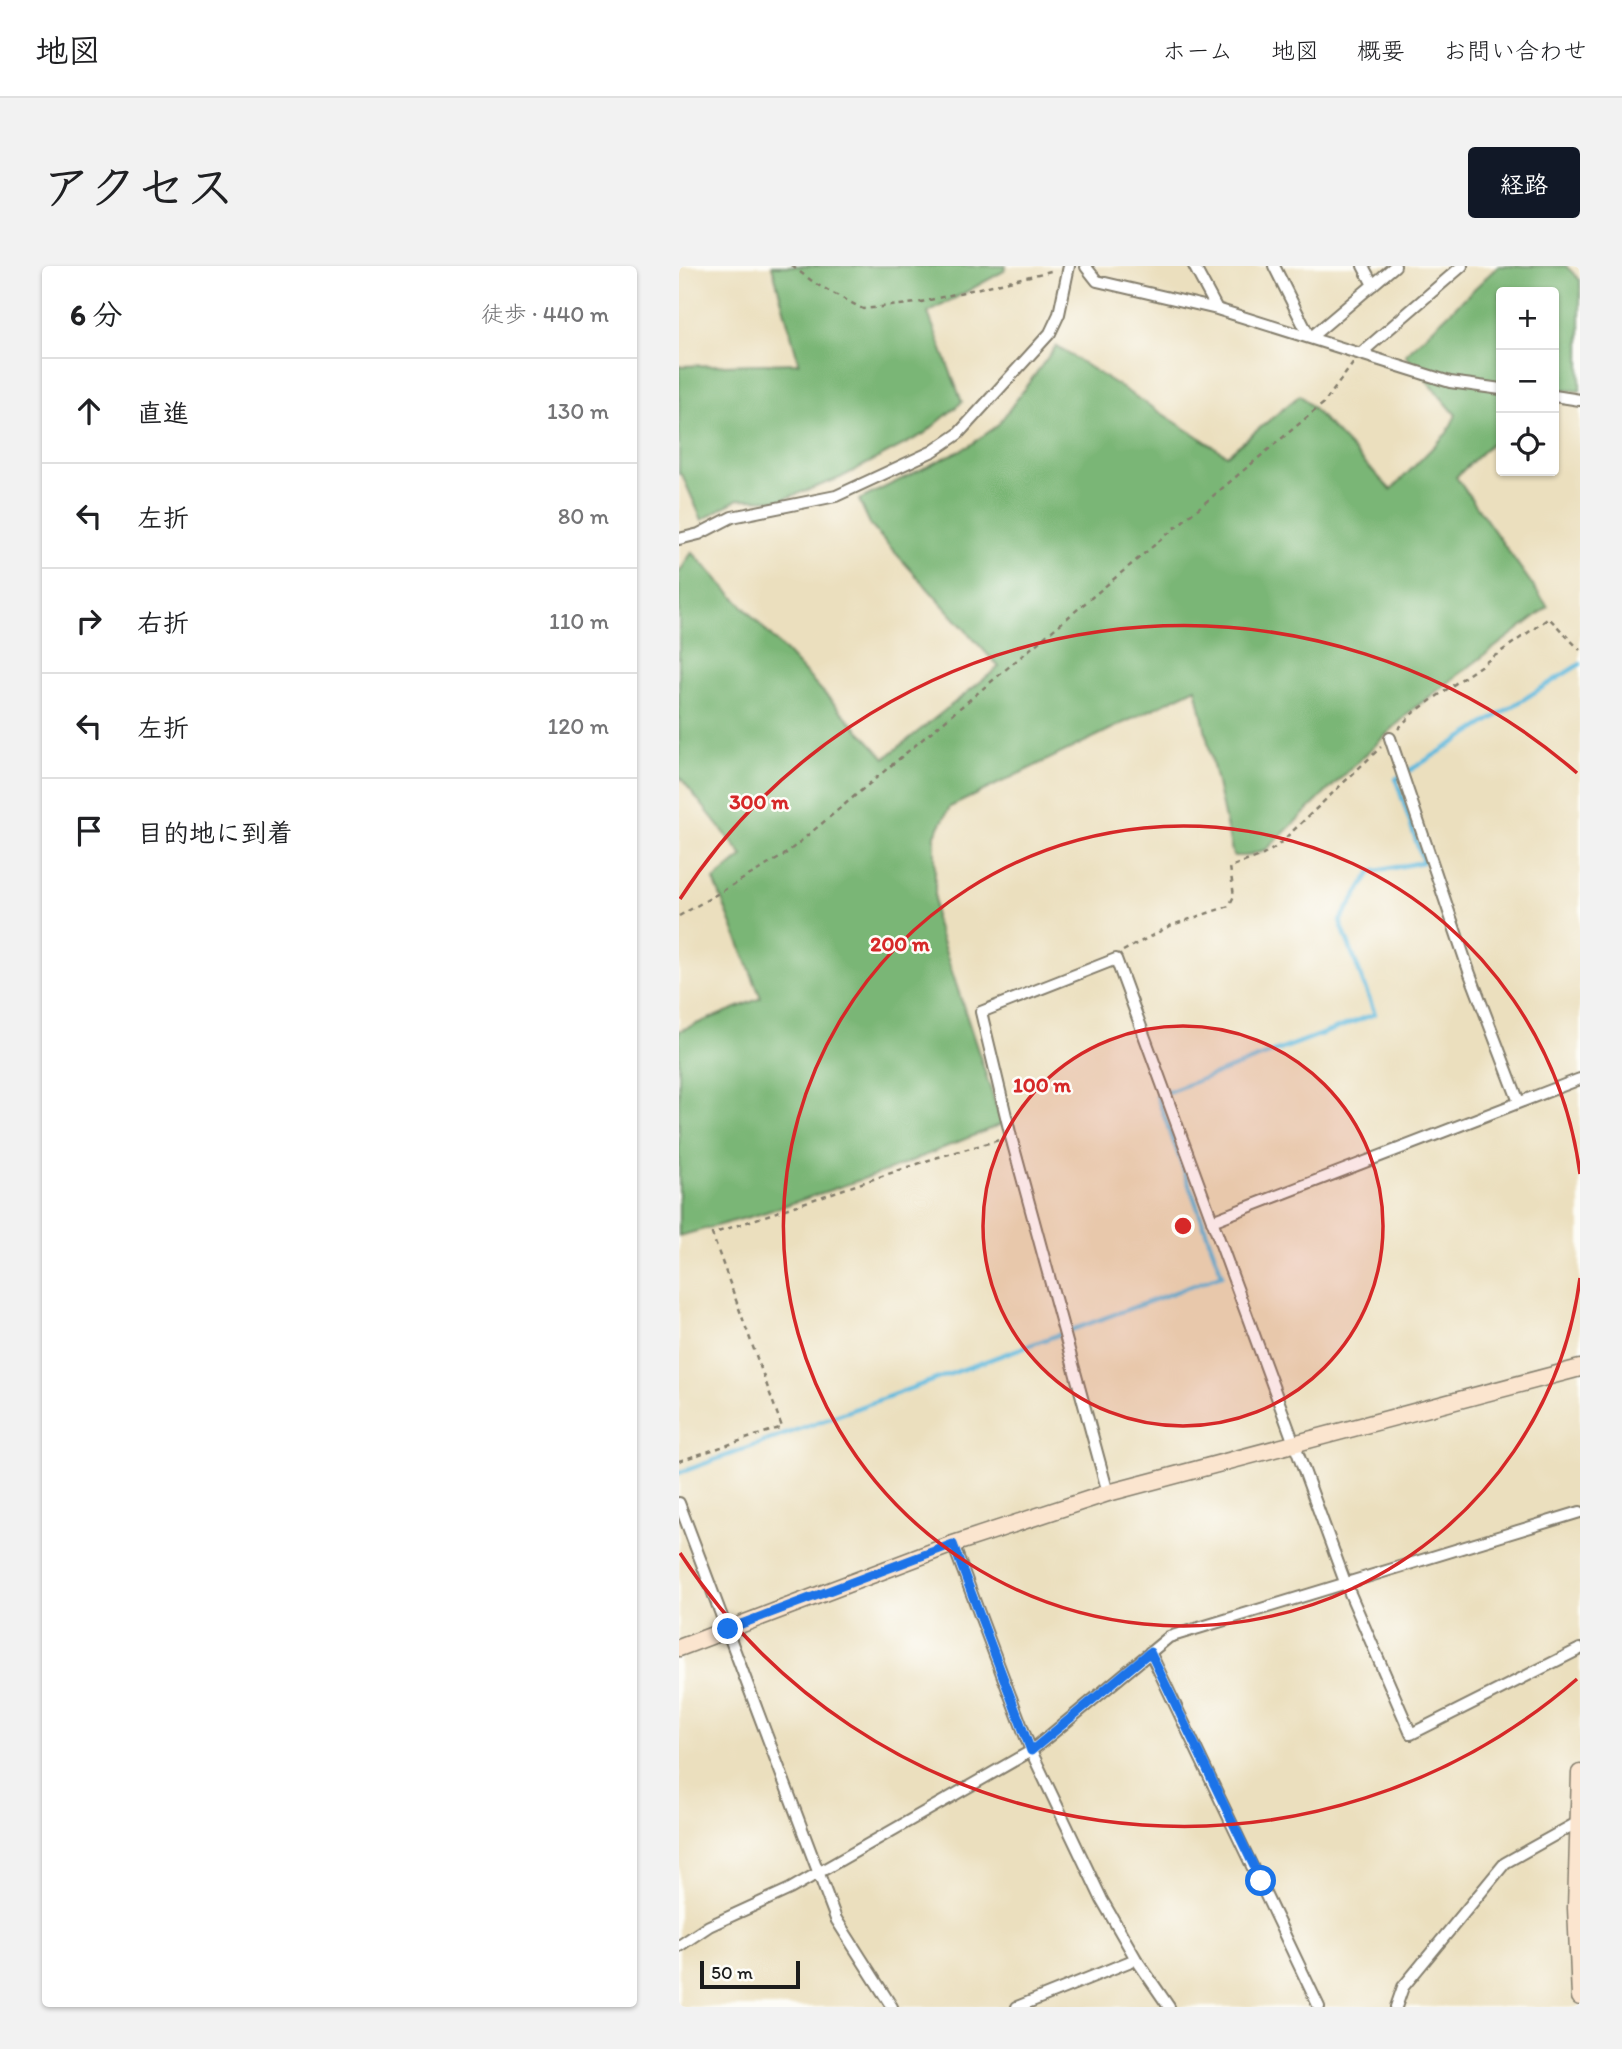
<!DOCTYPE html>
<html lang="ja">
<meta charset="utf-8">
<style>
:root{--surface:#fff;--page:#f2f2f2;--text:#202124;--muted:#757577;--line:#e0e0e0;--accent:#111827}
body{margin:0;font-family:Itim,"Klee One",sans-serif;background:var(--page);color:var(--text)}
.controls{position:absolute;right:21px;top:21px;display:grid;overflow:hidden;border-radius:7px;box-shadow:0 2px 5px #0004}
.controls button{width:63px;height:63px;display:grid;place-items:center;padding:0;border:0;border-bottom:2px solid var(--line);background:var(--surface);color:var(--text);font:35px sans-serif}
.scale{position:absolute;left:21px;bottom:18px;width:100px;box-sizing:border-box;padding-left:7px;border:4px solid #1c1c1c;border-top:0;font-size:19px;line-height:24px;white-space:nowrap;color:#1c1c1c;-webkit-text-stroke:5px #fdfcf7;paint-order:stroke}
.stop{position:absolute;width:21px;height:21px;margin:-16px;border:5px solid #1a73e8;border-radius:50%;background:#fff}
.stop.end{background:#1a73e8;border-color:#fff;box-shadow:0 2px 7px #0008}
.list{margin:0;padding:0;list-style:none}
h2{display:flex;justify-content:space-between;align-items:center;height:91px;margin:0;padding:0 28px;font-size:30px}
h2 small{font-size:23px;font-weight:400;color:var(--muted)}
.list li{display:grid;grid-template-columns:46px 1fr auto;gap:21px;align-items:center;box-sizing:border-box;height:105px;padding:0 28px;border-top:2px solid var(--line)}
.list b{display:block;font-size:26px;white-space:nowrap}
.list em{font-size:23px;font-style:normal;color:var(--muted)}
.icon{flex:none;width:38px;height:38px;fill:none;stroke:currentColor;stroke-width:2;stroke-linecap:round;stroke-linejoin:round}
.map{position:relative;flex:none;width:901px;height:1741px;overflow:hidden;border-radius:7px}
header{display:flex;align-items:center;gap:42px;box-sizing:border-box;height:98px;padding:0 35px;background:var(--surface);border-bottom:2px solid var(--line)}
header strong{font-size:33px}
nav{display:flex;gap:38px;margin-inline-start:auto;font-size:24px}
.intro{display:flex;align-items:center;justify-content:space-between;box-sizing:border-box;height:168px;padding:0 42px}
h1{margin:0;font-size:49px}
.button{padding:18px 32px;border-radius:7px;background:var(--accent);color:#fff;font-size:24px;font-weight:700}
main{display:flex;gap:42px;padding:0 42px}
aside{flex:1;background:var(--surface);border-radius:7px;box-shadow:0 2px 5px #0004}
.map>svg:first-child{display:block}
.forest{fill:#7ab676;stroke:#4b6949;stroke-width:2}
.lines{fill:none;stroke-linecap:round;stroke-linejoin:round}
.stream{stroke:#5fb9dd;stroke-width:4.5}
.street-casing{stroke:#847e6d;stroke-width:14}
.secondary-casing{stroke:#847e6d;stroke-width:19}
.path{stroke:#847e6d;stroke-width:2.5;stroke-dasharray:5 5;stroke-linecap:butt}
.street{stroke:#fff;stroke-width:10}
.secondary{stroke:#fbe5cf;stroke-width:16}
.route{stroke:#1a73e8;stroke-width:9}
.ring{fill:none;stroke:#d62828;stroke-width:3.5}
.centre{fill:#d62828;stroke:#fdfcf7;stroke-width:3.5}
.ring-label{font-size:21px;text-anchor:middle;font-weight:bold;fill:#d62828;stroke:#fdfcf7;stroke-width:5;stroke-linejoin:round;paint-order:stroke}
</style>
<header>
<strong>地図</strong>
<nav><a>ホーム</a><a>地図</a><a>概要</a><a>お問い合わせ</a></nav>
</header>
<div class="intro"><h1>アクセス</h1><a class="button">経路</a></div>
<main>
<aside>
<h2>6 分<small>徒歩 · 440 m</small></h2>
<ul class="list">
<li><svg class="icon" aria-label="ahead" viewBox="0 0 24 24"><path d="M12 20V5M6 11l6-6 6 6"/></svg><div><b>直進</b></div><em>130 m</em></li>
<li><svg class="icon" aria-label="left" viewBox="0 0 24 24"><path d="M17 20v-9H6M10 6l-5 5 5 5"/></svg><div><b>左折</b></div><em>80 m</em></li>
<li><svg class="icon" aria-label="right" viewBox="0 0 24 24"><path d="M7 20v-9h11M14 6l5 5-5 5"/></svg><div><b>右折</b></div><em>110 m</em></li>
<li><svg class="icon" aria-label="left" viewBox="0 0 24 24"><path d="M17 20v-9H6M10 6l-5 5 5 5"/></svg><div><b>左折</b></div><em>120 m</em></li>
<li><svg class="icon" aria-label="arrive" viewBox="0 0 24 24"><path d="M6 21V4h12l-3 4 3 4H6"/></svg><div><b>目的地に到着</b></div></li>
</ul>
</aside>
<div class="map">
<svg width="901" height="1741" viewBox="0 0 901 1741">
<rect width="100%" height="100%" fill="#fdfcf7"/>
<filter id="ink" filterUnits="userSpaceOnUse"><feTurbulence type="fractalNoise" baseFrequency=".0143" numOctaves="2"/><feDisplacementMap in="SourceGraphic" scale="14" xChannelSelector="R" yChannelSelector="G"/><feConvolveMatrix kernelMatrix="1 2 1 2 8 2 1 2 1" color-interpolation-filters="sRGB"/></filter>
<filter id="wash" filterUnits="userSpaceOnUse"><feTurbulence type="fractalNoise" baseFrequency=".00686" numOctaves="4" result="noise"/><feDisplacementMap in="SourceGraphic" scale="28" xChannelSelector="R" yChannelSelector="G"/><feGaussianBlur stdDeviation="1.57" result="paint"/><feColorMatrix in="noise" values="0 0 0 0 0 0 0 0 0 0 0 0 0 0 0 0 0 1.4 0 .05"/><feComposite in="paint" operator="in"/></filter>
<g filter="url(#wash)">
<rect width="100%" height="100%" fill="#ebdfbe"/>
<path class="forest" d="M93,0H327L325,5L249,47L283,136L245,168L161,212L102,234L59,233L23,254L3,209L0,208V100L120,97Z
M819,0H887L901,14V125L884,124L875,130V26H822V168L777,211L869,341L733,444L588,583L567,590H554L517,422L271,541L256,569V654L323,858L213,903L81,948L0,970V765L82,732L35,614L64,590L0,510V307L13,286L206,492L320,401L192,260L180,234L290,180L318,160L377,80L548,189L621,129L712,224L768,167L777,149L726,89Z"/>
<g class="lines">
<path class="stream" d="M0,1207L543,1009L478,830L696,748L661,655L692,606L744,596L717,513L901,398"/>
</g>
</g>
<g filter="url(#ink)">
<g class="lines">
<defs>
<path id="street" d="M515,0L538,43
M595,0L631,72L716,0
M684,0L694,19
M407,1L418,15L538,43L771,116L822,123
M681,88L783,0
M875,130L901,134
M0,273L20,268L53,251L157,230L254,185L279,168L371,67L380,48L390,0
M711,472L791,708L840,836
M533,955L901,813
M429,1227L332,871L302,746L437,693L666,1316L732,1468L901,1383
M0,1237L157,1653L213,1741
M274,1278L352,1485L423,1634L457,1693L490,1741
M471,1386L640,1741
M0,1680L30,1660L111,1623L352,1485L490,1371L901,1246
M338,1741L457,1693
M717,1741L724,1721L826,1597L901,1555"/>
<path id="secondary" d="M0,1382L274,1278L429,1227L901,1102
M901,1507L897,1642L901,1731"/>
</defs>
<use href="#street" class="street-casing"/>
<use href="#secondary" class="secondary-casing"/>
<path class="path" d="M113,0L137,18L184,43L238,37L376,4
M719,463L734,447L870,352L901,384
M0,650L104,590L645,137L675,96
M444,685L493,659L550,640L555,630L551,601L584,589L597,581L702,481
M0,1195L103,1161L33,968L256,892L320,874"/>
<use href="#street" class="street"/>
<use href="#secondary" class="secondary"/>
</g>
</g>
<g class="lines" filter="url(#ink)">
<path class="route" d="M49,1363L274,1278L352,1485L471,1386L582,1615"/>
</g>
<circle cx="504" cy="960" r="200" fill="#d62828" fill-opacity=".12"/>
<g class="ring">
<circle cx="504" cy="960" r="200"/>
<path d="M901 1012A400 400 0 1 1 901 908"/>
<path d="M898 1413A600 600 0 0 1 1 1287M1 633A600 600 0 0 1 898 507"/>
</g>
<circle cx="504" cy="960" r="10" class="centre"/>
<g class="ring-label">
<text x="80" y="543">300 m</text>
<text x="221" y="685">200 m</text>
<text x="363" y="826">100 m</text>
</g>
</svg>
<div class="controls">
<button>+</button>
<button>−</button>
<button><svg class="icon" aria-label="locate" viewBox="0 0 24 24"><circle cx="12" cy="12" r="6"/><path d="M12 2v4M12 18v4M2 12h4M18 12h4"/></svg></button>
</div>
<div class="scale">50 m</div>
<div class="stop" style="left:582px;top:1615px"></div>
<div class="stop end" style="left:49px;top:1363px"></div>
</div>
</main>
